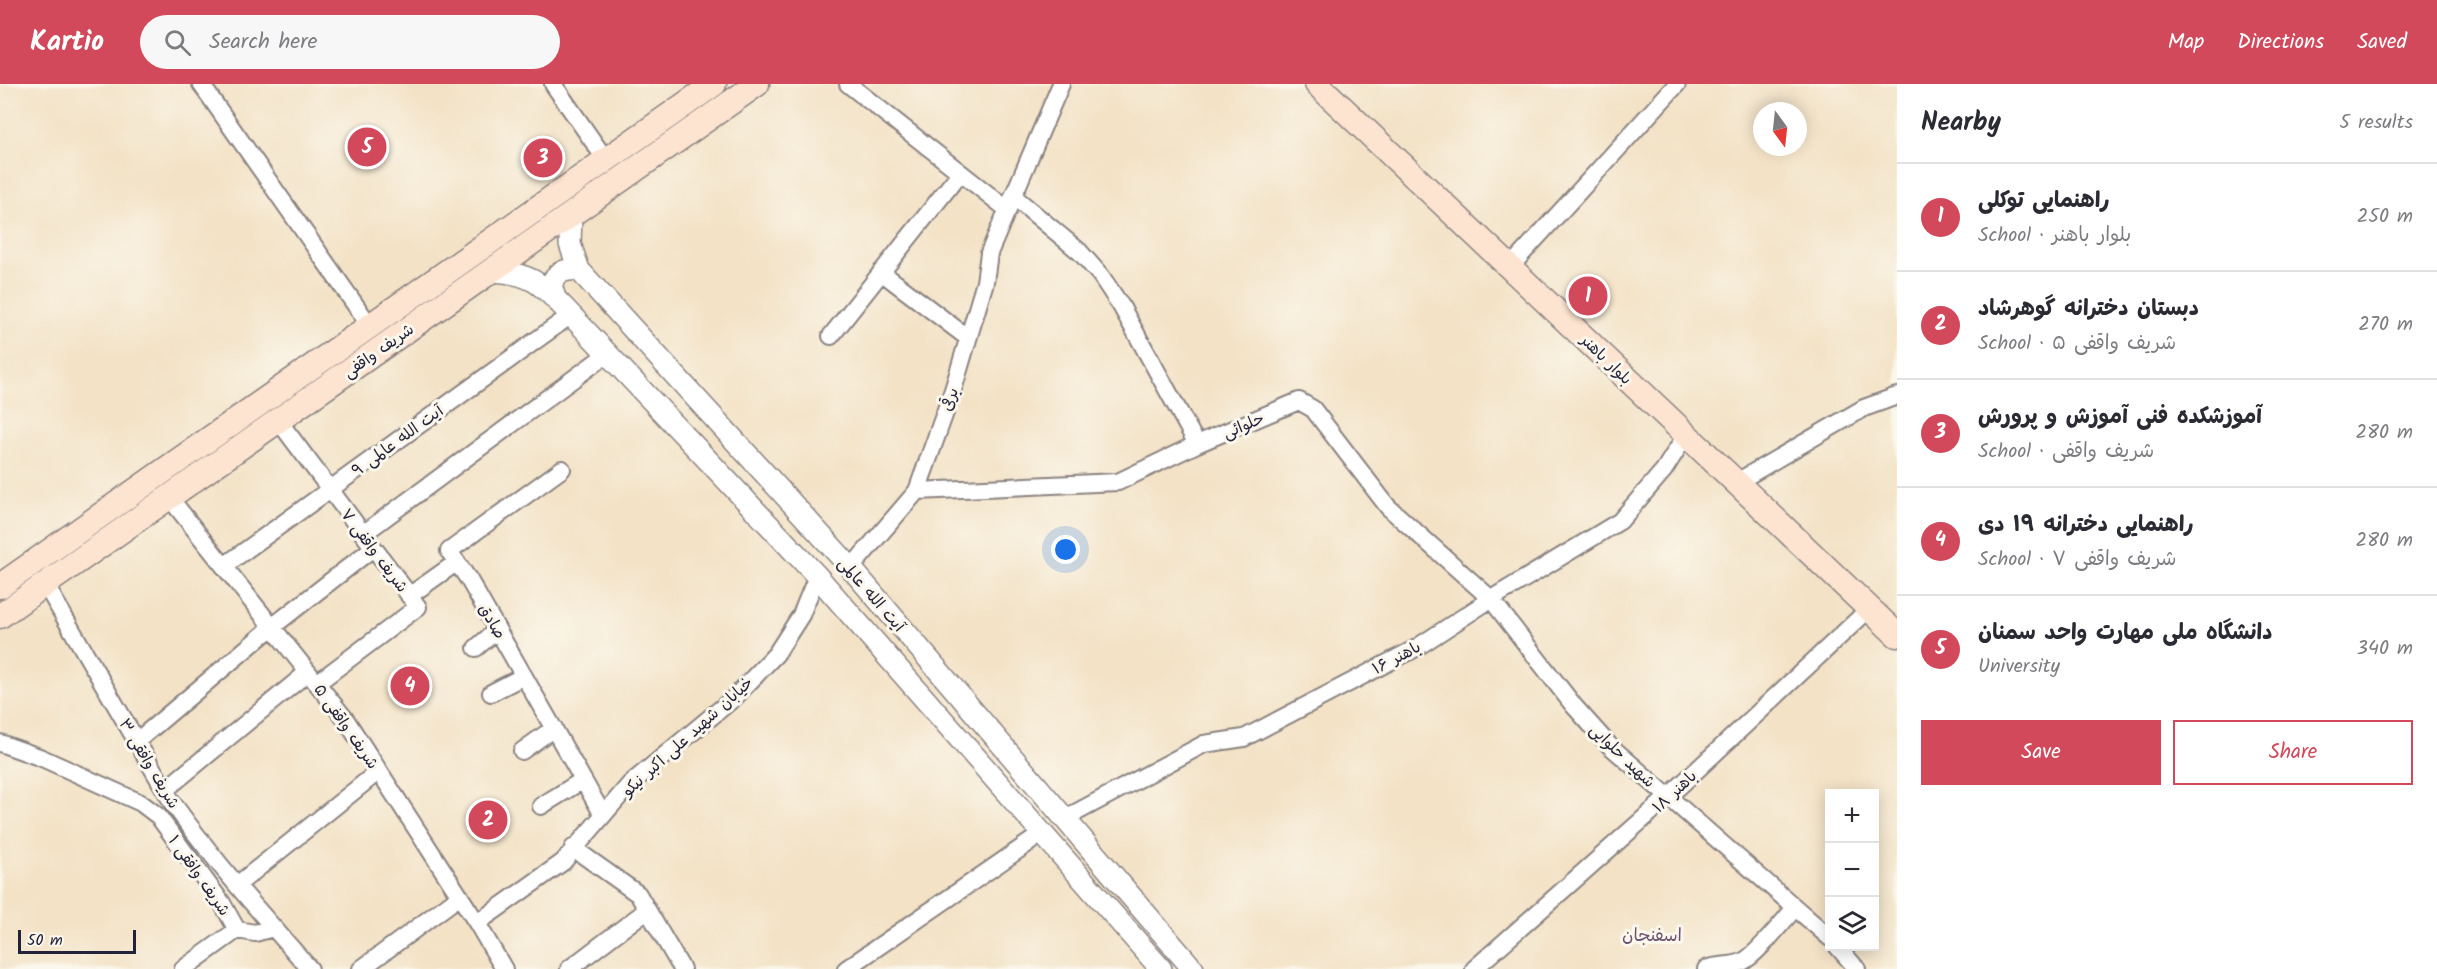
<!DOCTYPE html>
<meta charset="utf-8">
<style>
:root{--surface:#fff;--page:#f7f7f7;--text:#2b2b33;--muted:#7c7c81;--line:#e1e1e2;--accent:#d1495b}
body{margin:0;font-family:Kalam,"Playpen Sans Arabic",sans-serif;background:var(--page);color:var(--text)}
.controls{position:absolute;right:18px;bottom:18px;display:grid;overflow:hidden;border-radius:0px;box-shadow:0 3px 15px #0003}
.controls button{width:54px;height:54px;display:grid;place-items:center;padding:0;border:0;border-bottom:2px solid var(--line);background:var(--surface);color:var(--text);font:30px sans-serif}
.compass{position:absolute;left:1753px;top:18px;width:54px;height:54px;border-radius:50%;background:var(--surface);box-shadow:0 3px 15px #0003;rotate:165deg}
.scale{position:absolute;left:18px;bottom:15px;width:118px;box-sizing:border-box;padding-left:6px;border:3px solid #22223b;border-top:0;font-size:16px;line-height:21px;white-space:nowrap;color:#22223b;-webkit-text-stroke:4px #fbf7ec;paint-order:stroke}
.you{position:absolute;left:1066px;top:466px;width:21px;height:21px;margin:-15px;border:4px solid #fff;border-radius:50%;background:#1a73e8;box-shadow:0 0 0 9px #1a73e833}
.badge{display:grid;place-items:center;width:39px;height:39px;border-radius:50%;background:var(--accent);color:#fff;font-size:20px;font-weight:700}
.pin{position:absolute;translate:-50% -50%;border:3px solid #fff;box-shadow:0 2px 6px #0006}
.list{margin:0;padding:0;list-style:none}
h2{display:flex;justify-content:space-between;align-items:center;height:78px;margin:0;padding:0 24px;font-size:26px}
h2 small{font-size:20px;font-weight:400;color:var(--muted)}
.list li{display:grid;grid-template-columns:39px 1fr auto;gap:18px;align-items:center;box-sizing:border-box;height:108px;padding:0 24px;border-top:2px solid var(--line)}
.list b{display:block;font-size:22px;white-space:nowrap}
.list p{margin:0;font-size:20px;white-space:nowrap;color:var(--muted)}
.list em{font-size:20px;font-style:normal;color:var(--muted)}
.actions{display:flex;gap:12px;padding:18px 24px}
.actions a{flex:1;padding:14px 0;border:2px solid var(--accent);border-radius:0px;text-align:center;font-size:21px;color:var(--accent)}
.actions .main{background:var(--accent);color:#fff}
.icon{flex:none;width:33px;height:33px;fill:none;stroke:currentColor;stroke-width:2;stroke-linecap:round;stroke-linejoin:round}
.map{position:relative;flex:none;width:1897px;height:885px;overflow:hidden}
header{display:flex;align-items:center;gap:36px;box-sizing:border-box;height:84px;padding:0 30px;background:var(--accent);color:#fff}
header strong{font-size:28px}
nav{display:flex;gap:33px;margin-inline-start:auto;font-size:21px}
.search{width:420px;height:54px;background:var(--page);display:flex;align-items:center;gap:15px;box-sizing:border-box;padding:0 21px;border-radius:33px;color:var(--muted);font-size:22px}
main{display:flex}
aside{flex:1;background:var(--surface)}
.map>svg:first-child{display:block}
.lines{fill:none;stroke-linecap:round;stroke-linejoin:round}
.minor-casing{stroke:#8a8280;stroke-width:20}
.tertiary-casing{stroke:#8a8280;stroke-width:24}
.secondary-casing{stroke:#8a8280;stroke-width:27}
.minor{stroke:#fff;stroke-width:16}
.tertiary{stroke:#fff;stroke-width:21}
.secondary{stroke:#fde4d1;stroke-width:24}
.labels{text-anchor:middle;stroke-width:6;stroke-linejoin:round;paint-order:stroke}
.street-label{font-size:16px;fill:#22223b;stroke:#fbf7ec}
.neighbourhood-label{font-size:18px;fill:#6a5271;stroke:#fbf7ec}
</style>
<header>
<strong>Kartio</strong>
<div class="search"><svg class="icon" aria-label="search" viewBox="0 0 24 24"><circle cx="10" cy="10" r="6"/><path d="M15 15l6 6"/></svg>Search here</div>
<nav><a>Map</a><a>Directions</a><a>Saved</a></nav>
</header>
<main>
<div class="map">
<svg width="1897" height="885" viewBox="0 0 1897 885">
<rect width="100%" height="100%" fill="#fbf7ec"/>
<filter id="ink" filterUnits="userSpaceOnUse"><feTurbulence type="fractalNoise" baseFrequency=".0167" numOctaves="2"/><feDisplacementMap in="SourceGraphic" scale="12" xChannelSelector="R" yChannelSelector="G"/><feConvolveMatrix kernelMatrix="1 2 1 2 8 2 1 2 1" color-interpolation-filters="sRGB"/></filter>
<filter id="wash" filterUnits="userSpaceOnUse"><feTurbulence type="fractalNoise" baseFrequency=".008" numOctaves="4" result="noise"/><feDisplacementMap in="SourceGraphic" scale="24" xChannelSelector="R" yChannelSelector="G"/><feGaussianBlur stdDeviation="1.35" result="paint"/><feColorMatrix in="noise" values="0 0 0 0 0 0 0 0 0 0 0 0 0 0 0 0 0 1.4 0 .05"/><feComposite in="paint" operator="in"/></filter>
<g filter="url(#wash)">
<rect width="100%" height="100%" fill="#f3e2c6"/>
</g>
<g filter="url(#ink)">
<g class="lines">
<defs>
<path id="minor" d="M201,0L370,242
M553,0L606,76
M848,0L1008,126
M1013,112L1080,168L1101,192L1121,222L1197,360
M1510,183L1677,0
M881,188L968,254
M831,252L960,89
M278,336L418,523L317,599
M562,385L449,467L469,496L603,731
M1737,398L1864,324L1897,312
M917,407L1118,398L1197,360L1299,317L1313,325L1388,423L1491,515L1574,622L1609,661L1830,854
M169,413L346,636L477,839L504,885
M363,450L607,270
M224,482L571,231
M851,484L917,407L953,306L985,198L989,169L1061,0
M45,500L172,718C214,777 262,831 310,885
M409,512L457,478
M476,564L497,546
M491,609L524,592
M137,657L272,543L373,464
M0,659L42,674L141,719L158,732L222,819L237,846L255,849L273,844
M522,667L554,644
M165,706L308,588
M541,722L583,696
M1064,735L1204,660L1244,654L1416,564L1491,515L1620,437L1664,386L1686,351
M573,764L638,810L682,885
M237,801L379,687
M477,839L563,778L630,700L735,613L776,570L801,531L817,492
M1837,862L1857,885
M183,885L237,846
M361,885L460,812
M569,885L647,826
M846,885L1043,749
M1474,885L1668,713L1869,525
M1706,885C1718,880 1730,883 1742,878C1756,872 1784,836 1795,824"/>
<path id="tertiary" d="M571,130L570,160L579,186L851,484L1193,885
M491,187C534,189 542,201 571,231L817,492L1161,885
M555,214L551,201C557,187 565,185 579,186"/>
<path id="secondary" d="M1317,0L1897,551
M0,502L714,0
M0,532L757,0"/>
</defs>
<use href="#minor" class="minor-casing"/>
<use href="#tertiary" class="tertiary-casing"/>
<use href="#secondary" class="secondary-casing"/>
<use href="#minor" class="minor"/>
<use href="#tertiary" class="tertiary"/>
<use href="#secondary" class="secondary"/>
</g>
</g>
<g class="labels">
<g class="street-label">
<text transform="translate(378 266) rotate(-35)" y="6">شریف واقفی</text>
<text transform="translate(1607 275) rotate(44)" y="6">بلوار باهنر</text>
<text transform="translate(949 315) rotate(-71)" y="6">برقی</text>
<text transform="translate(1243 341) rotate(-23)" y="6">حلوائی</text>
<text transform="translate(397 356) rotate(-36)" y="6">آیت الله عالمی ۹</text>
<text transform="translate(375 466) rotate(53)" y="6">شریف واقفی ۷</text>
<text transform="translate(872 510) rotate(49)" y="6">آیت الله عالمی</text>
<text transform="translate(493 537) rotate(60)" y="6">صادق</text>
<text transform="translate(1396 573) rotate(-28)" y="6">باهنر ۱۶</text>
<text transform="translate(347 642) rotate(55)" y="6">شریف واقفی ۵</text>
<text transform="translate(687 652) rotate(-42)" y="6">خیابان شهید علی اکبر نیکو</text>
<text transform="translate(1623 671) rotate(44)" y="6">شهید حلوایی</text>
<text transform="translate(150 679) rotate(59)" y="6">شریف وافقی ۳</text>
<text transform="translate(1674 707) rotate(-43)" y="6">باهنر ۱۸</text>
<text transform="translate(200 791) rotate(55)" y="6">شریف وافقی ۱</text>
</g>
<g class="neighbourhood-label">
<text x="1652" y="857">اسفنجان</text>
</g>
</g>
</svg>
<div class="controls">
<button>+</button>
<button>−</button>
<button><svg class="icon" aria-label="layers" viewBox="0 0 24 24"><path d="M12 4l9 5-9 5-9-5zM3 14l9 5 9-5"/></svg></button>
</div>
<svg class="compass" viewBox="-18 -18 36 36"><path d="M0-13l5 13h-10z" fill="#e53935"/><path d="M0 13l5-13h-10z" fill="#7c7c81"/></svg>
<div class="scale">50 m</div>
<div class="you"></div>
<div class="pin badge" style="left:1588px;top:212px">1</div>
<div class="pin badge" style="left:488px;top:736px">2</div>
<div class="pin badge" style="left:543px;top:74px">3</div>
<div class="pin badge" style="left:410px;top:602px">4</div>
<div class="pin badge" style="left:367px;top:63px">5</div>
</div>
<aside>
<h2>Nearby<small>5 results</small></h2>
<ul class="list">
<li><span class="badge">1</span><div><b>راهنمایی توکلی</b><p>School · بلوار باهنر</p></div><em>250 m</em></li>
<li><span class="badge">2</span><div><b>دبستان دخترانه گوهرشاد</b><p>School · شریف واقفی ۵</p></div><em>270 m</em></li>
<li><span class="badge">3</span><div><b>آموزشکده فنی آموزش و پرورش</b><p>School · شریف واقفی</p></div><em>280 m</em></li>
<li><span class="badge">4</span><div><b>راهنمایی دخترانه ۱۹ دی</b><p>School · شریف واقفی ۷</p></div><em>280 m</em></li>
<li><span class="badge">5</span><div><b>دانشگاه ملی مهارت واحد سمنان</b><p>University</p></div><em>340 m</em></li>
</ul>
<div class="actions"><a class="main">Save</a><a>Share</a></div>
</aside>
</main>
